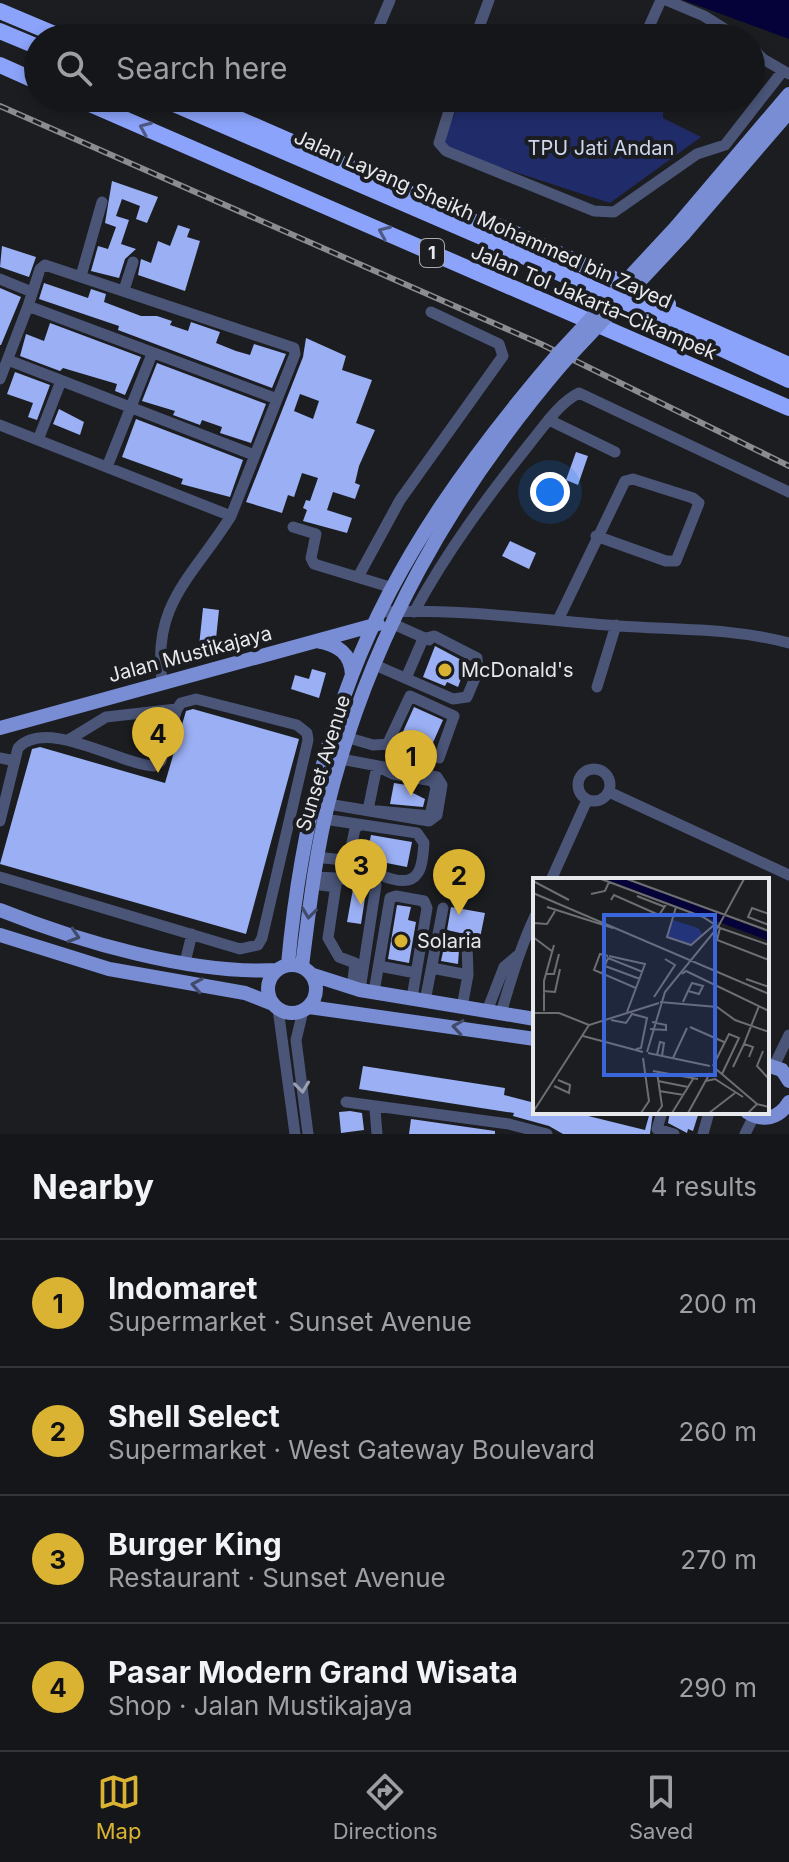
<!DOCTYPE html>
<meta charset="utf-8">
<style>
:root{--surface:#141619;--page:#1d1f22;--text:#f1f3f6;--muted:#9d9fa2;--line:#333538;--accent:#dab333}
body{margin:0;font-family:Inter,sans-serif;background:var(--page);color:var(--text)}
.you{position:absolute;left:550px;top:492px;width:28px;height:28px;margin:-20px;border:6px solid #fff;border-radius:50%;background:#1a73e8;box-shadow:0 0 0 12px #1a73e833}
.badge{display:grid;place-items:center;width:52px;height:52px;border-radius:50%;background:var(--accent);color:#111;font-size:26px;font-weight:700}
.pin{position:absolute;translate:-50% -66px;filter:drop-shadow(0 2px 4px #0008)}
.pin::after{content:'';position:absolute;top:42px;width:28px;height:24px;background:inherit;clip-path:polygon(0 0,100% 0,50% 100%)}
.list{margin:0;padding:0;list-style:none}
h2{display:flex;justify-content:space-between;align-items:center;height:104px;margin:0;padding:0 32px;font-size:34px}
h2 small{font-size:26px;font-weight:400;color:var(--muted)}
.list li{display:grid;grid-template-columns:52px 1fr auto;gap:24px;align-items:center;box-sizing:border-box;height:128px;padding:0 32px;border-top:2px solid var(--line)}
.list b{display:block;font-size:30px;white-space:nowrap}
.list p{margin:0;font-size:26px;white-space:nowrap;color:var(--muted)}
.list em{font-size:26px;font-style:normal;color:var(--muted)}
.icon{flex:none;width:44px;height:44px;fill:none;stroke:currentColor;stroke-width:2;stroke-linecap:round;stroke-linejoin:round}
.map{position:relative;flex:none;width:789px;height:1134px;overflow:hidden}
.search{position:absolute;background:var(--surface);box-shadow:0 4px 12px #0003;left:24px;right:24px;top:24px;height:88px;display:flex;align-items:center;gap:20px;box-sizing:border-box;padding:0 28px;border-radius:44px;color:var(--muted);font-size:30px}
.sheet{height:616px;background:var(--surface)}
nav{display:flex;justify-content:space-around;align-items:center;box-sizing:border-box;height:112px;border-top:2px solid var(--line);background:var(--surface);font-size:22px;color:var(--muted)}
nav a{display:grid;justify-items:center;gap:4px}
nav .on{color:var(--accent)}
.map>svg:first-child{display:block}
.green{fill:#202c6a}
.water{fill:#05023a}
.building{fill:#9aaff4;fill-rule:evenodd}
.lines{fill:none;stroke-linecap:round;stroke-linejoin:round}
.minor{stroke:#4b5578;stroke-width:11}
.major{stroke:#798dd5;stroke-width:14}
.highway{stroke:#8ba3fa;stroke-width:16}
.rail-casing{stroke:#8b8c90;stroke-width:6}
.rail{stroke:#1b1d21;stroke-width:3;stroke-dasharray:9;stroke-linecap:butt}
.major-bridge{stroke:#798dd5;stroke-width:14}
.highway-bridge{stroke:#8ba3fa;stroke-width:16}
.oneway{stroke:#4d5983}
.oneway2{stroke:#414a69}
.oneway3{stroke:#999eb2}
.poi-dot{fill:#dab333;stroke:#1b1d21;stroke-width:3}
.labels{text-anchor:middle;stroke-width:8;stroke-linejoin:round;paint-order:stroke}
.shield{fill:#1b1d21;stroke:#aaabae;stroke-width:2}
.shield-label{font-size:18px;font-weight:bold;fill:#e7e8eb}
.park-label{font-size:20px;fill:#cfd7ed;stroke:#1b1d21}
.street-label{font-size:20px;fill:#e7e8eb;stroke:#1b1d21}
.poi-label{font-size:20px;fill:#e7e8eb;stroke:#1b1d21;text-anchor:start}
.inset-road{fill:none;stroke:#6d6e72;stroke-width:2}
.view{fill:#3b65db;fill-opacity:0.15;stroke:#3b65db;stroke-width:4}
.inset-edge{fill:none;stroke:#e7e8eb;stroke-width:4}
</style>
<div class="map">
<svg width="789" height="1134" viewBox="0 0 789 1134">
<rect width="100%" height="100%" fill="#1b1d21"/>
<path class="green" d="M461,98H664L663,118L701,137L610,203L441,148Z"/>
<path class="water" d="M683,0H789V39Z"/>
<path class="building" d="M112,181L158,197L147,223L136,219L140,206L122,199L116,216L129,220L121,244L136,249L125,259L119,278L91,271L98,246L108,249L116,227L105,223Z
M178,225L190,229L187,237L200,241L185,291L138,275L141,259L151,263L158,241L170,246Z
M2,246L36,257L29,277L0,267Z
M44,283L88,298L91,289L106,294L104,302L141,316H157L172,321L170,325L188,331L191,322L220,332L216,343L236,351L250,355L254,344L286,354L272,388L118,330L119,326L39,299Z
M0,288L21,297L1,345H0Z
M50,323L141,357L125,395L115,391L117,384L63,368L60,371L20,356L26,334L44,341Z
M306,338L346,356L342,370L372,380L356,423L375,430L359,466L355,483L360,485L355,499L333,492L327,510L352,518L347,533L303,521L307,510L303,508L306,500L310,501L318,478L302,473L294,497L288,495L282,513L246,502L303,357ZM300,394L319,401L313,419L294,411Z
M157,363L266,404L251,443L220,433L222,427L202,420L200,425L173,415L175,411L142,401Z
M15,372L50,385L37,420L28,417L33,403L7,394Z
M59,409L84,422L80,435L53,424Z
M136,419L243,460L230,497L181,484L183,479L122,457Z
M576,452L588,456L578,485L566,480Z
M510,541L536,553L529,569L502,556Z
M203,608L219,610L215,648L199,646Z
M435,646L467,663L458,687L447,682L445,686L423,677Z
M312,669L326,673L319,698L291,689L295,675L309,679Z
M414,707L443,720L431,747L401,736Z
M193,709L299,739L246,934L0,864L32,749L40,747L165,783L186,711Z
M394,783L413,786L411,792L425,799L423,807L390,804Z
M371,835L412,842L407,867L366,859Z
M353,889L366,892L361,924L347,922Z
M397,905L411,907L408,920L416,922L409,963L388,959Z
M451,907L485,913L479,943L469,935L447,930Z
M444,947L459,950L458,964L441,961Z
M363,1066L505,1088L504,1095L535,1103V1112H572L645,1130L650,1112H653L650,1134H563L549,1126L513,1116L514,1113L359,1089Z
M350,1111L362,1113L364,1130L341,1133L339,1112Z
M670,1112H699L693,1131L688,1129L687,1133L668,1123Z
M411,1119L495,1131V1134H409Z"/>
<g class="lines">
<path class="minor" d="M666,0L704,16L739,38
M374,38L390,0
M475,38L489,0
M644,38L661,0
M751,47L763,59L789,74
M453,98L439,143L446,151L594,211L614,212L697,154L725,145L782,72
M346,101L348,98
M81,276L102,202
M0,279L32,292
M124,290L133,262
M28,306L40,269L45,265L294,348L295,354L231,516
M8,360L254,455
M0,379L28,306L277,399
M549,420L615,452
M0,425L231,516C192,578 152,603 162,682
M38,440L61,381
M107,467L152,354
M293,527L316,534L311,558L314,564L393,588
M358,577L400,500L503,356L499,344L431,312
M381,612C460,608 540,620 619,626C677,630 733,628 789,643
M414,612C447,551 488,496 531,442C545,425 559,403 579,393L789,492
M559,618L625,481L633,479L693,498L699,503L676,561H666L596,536
M391,623L429,640
M375,665L453,699L467,697L478,671L477,658L434,636L423,639
M406,678L423,639
M597,687L616,625
M410,696L454,716L439,758L387,745Z
M349,738L373,745L391,744
M70,739L106,717L177,709
M0,758L15,761
M377,766L393,774L433,781L436,788L430,816L368,810Z
M578 785a16 16 0 1 1 32 0a16 16 0 1 1-32 0Z
M609,792L789,875
M328,804L429,821L437,815L442,785L437,777L341,759
M0,821L18,748C47,717 121,765 154,766L161,761L177,709L181,703L196,699L297,725L307,733L308,740L262,938L258,945L240,949L0,877
M317,857C329,859 343,859 354,863C367,868 405,892 417,874C423,867 423,852 424,843L417,833L324,819
M348,862L356,824L359,826
M314,877L337,878L328,938L339,957L355,963L352,988
M337,878L376,885L360,990
M551,880L587,800
M313,884L336,887
M438,937L467,943L468,975L462,1007
M185,962L192,934
M379,966L416,973
M432,968L468,975
M374,992L390,898L396,896L424,901L427,908L412,998
M425,1001L443,908
M278,1009L295,1134
M303,1011L296,1040L308,1134
M487,1011L504,967L517,956
M501,1013C511,980 520,948 535,916
M774,1066L789,1035
M346,1102L509,1124L547,1134
M375,1109L377,1134
M662,1112L657,1129L674,1134
M703,1134L709,1112
M745,1134L754,1116"/>
<path class="major" d="M676,227L789,94
M684,234L789,112
M317,641C338,645 351,653 352,675
M0,728L378,624
M0,910C77,941 193,975 276,970
M0,935L109,969L245,993L273,1004
M288,964C297,867 317,766 352,675C398,555 475,451 558,354
M268 989a24 24 0 1 1 48 0a24 24 0 1 1-48 0Z
M302,966C309,912 315,857 328,804C370,636 451,494 563,363
M313,975L360,990L535,1019
M309,1007L535,1039
M767,1065L782,1070L789,1081
M747,1112C763,1122 779,1119 789,1102"/>
<path class="highway" d="M0,11L64,38
M0,31L38,47
M0,65L38,82
M76,98L789,408
M485,220L668,304"/>
<defs>
<path id="rail" d="M0,106L541,344L789,466"/>
</defs>
<use href="#rail" class="rail-casing"/>
<use href="#rail" class="rail"/>
<path class="major-bridge" d="M558,354L676,227
M563,363L684,234"/>
<path class="highway-bridge" d="M160,98L493,242L789,380
M191,98L498,232
M649,303L789,365"/>
</g>
<defs><path id="oneway-chevron" d="M-2-3.5L2.5 0L-2 3.5" fill="none" stroke-width="1.6" stroke-linecap="round" stroke-linejoin="round" transform="scale(2)"/></defs>
<g class="oneway">
<use href="#oneway-chevron" transform="translate(145 128) rotate(-157)"/>
<use href="#oneway-chevron" transform="translate(384 232) rotate(-157)"/>
</g>
<g class="oneway2">
<use href="#oneway-chevron" transform="translate(309 913) rotate(97)"/>
<use href="#oneway-chevron" transform="translate(74 936) rotate(17)"/>
<use href="#oneway-chevron" transform="translate(197 985) rotate(-170)"/>
<use href="#oneway-chevron" transform="translate(458 1027) rotate(-171)"/>
</g>
<use class="oneway3" href="#oneway-chevron" transform="translate(302 1087) rotate(83)"/>
<g class="poi-dot">
<circle cx="445" cy="670" r="8"/>
<circle cx="401" cy="941" r="8"/>
</g>
<g class="labels">
<rect class="shield" x="420" y="239" width="24" height="28" rx="6"/>
<g class="shield-label">
<text x="432" y="259">1</text>
</g>
<g class="park-label">
<text x="601" y="155">TPU Jati Andan</text>
</g>
<g class="street-label">
<text transform="translate(483 219) rotate(24)" y="7">Jalan Layang Sheikh Mohammed bin Zayed</text>
<text transform="translate(594 302) rotate(23)" y="7">Jalan Tol Jakarta–Cikampek</text>
<text transform="translate(190 654) rotate(-15)" y="7">Jalan Mustikajaya</text>
<text transform="translate(323 763) rotate(-73)" y="7">Sunset Avenue</text>
</g>
<g class="poi-label">
<text x="461" y="677">McDonald's</text>
<text x="417" y="948">Solaria</text>
</g>
</g>
<g transform="translate(533 878)">
<rect width="236" height="236" fill="#1b1d21"/>
<path d="M140,42L165,50L170,57L157,66L133,58Z" fill="#202c6a"/>
<path d="M72,1H91L186,36L236,55V63Z" fill="#05023a"/>
<path class="inset-road" d="M68,1L170,39L187,50L184,62L236,82M94,1L236,53M0,3L36,22M0,15L236,116M58,16L72,13L76,4M104,18L132,29M78,22L81,17L126,37L134,25M14,29L80,50M143,29L134,59L158,67L181,47M236,36L219,30L215,39L236,47M0,45L14,46L22,33M187,50L236,67M0,59L20,74M75,78L67,76L61,92L103,110L94,134M76,78L112,86L103,110M72,88L107,101M69,95L75,80L110,94M13,96H21L26,76M149,96L153,93L236,133M213,101L236,109M10,113L22,114L27,91M121,119L142,87L132,81M127,124L184,129L202,142L236,154M150,124L155,113L159,105L170,108L166,116L155,113M11,133V103L21,67M0,135H26L56,147M78,142L93,145L99,136L114,140L108,170L103,171M157,149L191,164M117,151L133,152V147L119,144M50,158L110,174M230,173L224,188L236,201M114,174L132,114L185,49L211,1M115,175L177,188M124,177L127,164L131,165L129,178M216,179L220,169L211,166L226,128M140,180L154,150M180,188L196,156L206,160L189,196M200,189L211,166M183,191L224,226M120,193L165,201M124,194L129,228L124,235M125,203L155,209M173,203L182,201L210,219M21,208L36,215L37,207L25,202M126,213L151,217M0,234L56,147L126,125M108,235L116,223L110,180M139,235L160,201M155,235L177,195M176,235L202,215M215,235L224,226L236,229"/>
<path class="view" d="M71,37H182V197H71Z"/>
<rect width="236" height="236" class="inset-edge"/>
</g>
</svg>
<div class="you"></div>
<div class="pin badge" style="left:411px;top:796px">1</div>
<div class="pin badge" style="left:459px;top:915px">2</div>
<div class="pin badge" style="left:361px;top:905px">3</div>
<div class="pin badge" style="left:158px;top:773px">4</div>
<div class="search"><svg class="icon" aria-label="search" viewBox="0 0 24 24"><circle cx="10" cy="10" r="6"/><path d="M15 15l6 6"/></svg>Search here</div>
</div>
<section class="sheet">
<h2>Nearby<small>4 results</small></h2>
<ul class="list">
<li><span class="badge">1</span><div><b>Indomaret</b><p>Supermarket · Sunset Avenue</p></div><em>200 m</em></li>
<li><span class="badge">2</span><div><b>Shell Select</b><p>Supermarket · West Gateway Boulevard</p></div><em>260 m</em></li>
<li><span class="badge">3</span><div><b>Burger King</b><p>Restaurant · Sunset Avenue</p></div><em>270 m</em></li>
<li><span class="badge">4</span><div><b>Pasar Modern Grand Wisata</b><p>Shop · Jalan Mustikajaya</p></div><em>290 m</em></li>
</ul>
</section>
<nav>
<a class="on"><svg class="icon" aria-label="map" viewBox="0 0 24 24"><path d="M3 6l6-2 6 2 6-2v14l-6 2-6-2-6 2zM9 4v14M15 6v14"/></svg>Map</a>
<a><svg class="icon" aria-label="directions" viewBox="0 0 24 24"><path d="M12 3l9 9-9 9-9-9zM9 14v-3h6M13 9l2 2-2 2"/></svg>Directions</a>
<a><svg class="icon" aria-label="saved" viewBox="0 0 24 24"><path d="M7 4h10v16l-5-4-5 4z"/></svg>Saved</a>
</nav>
